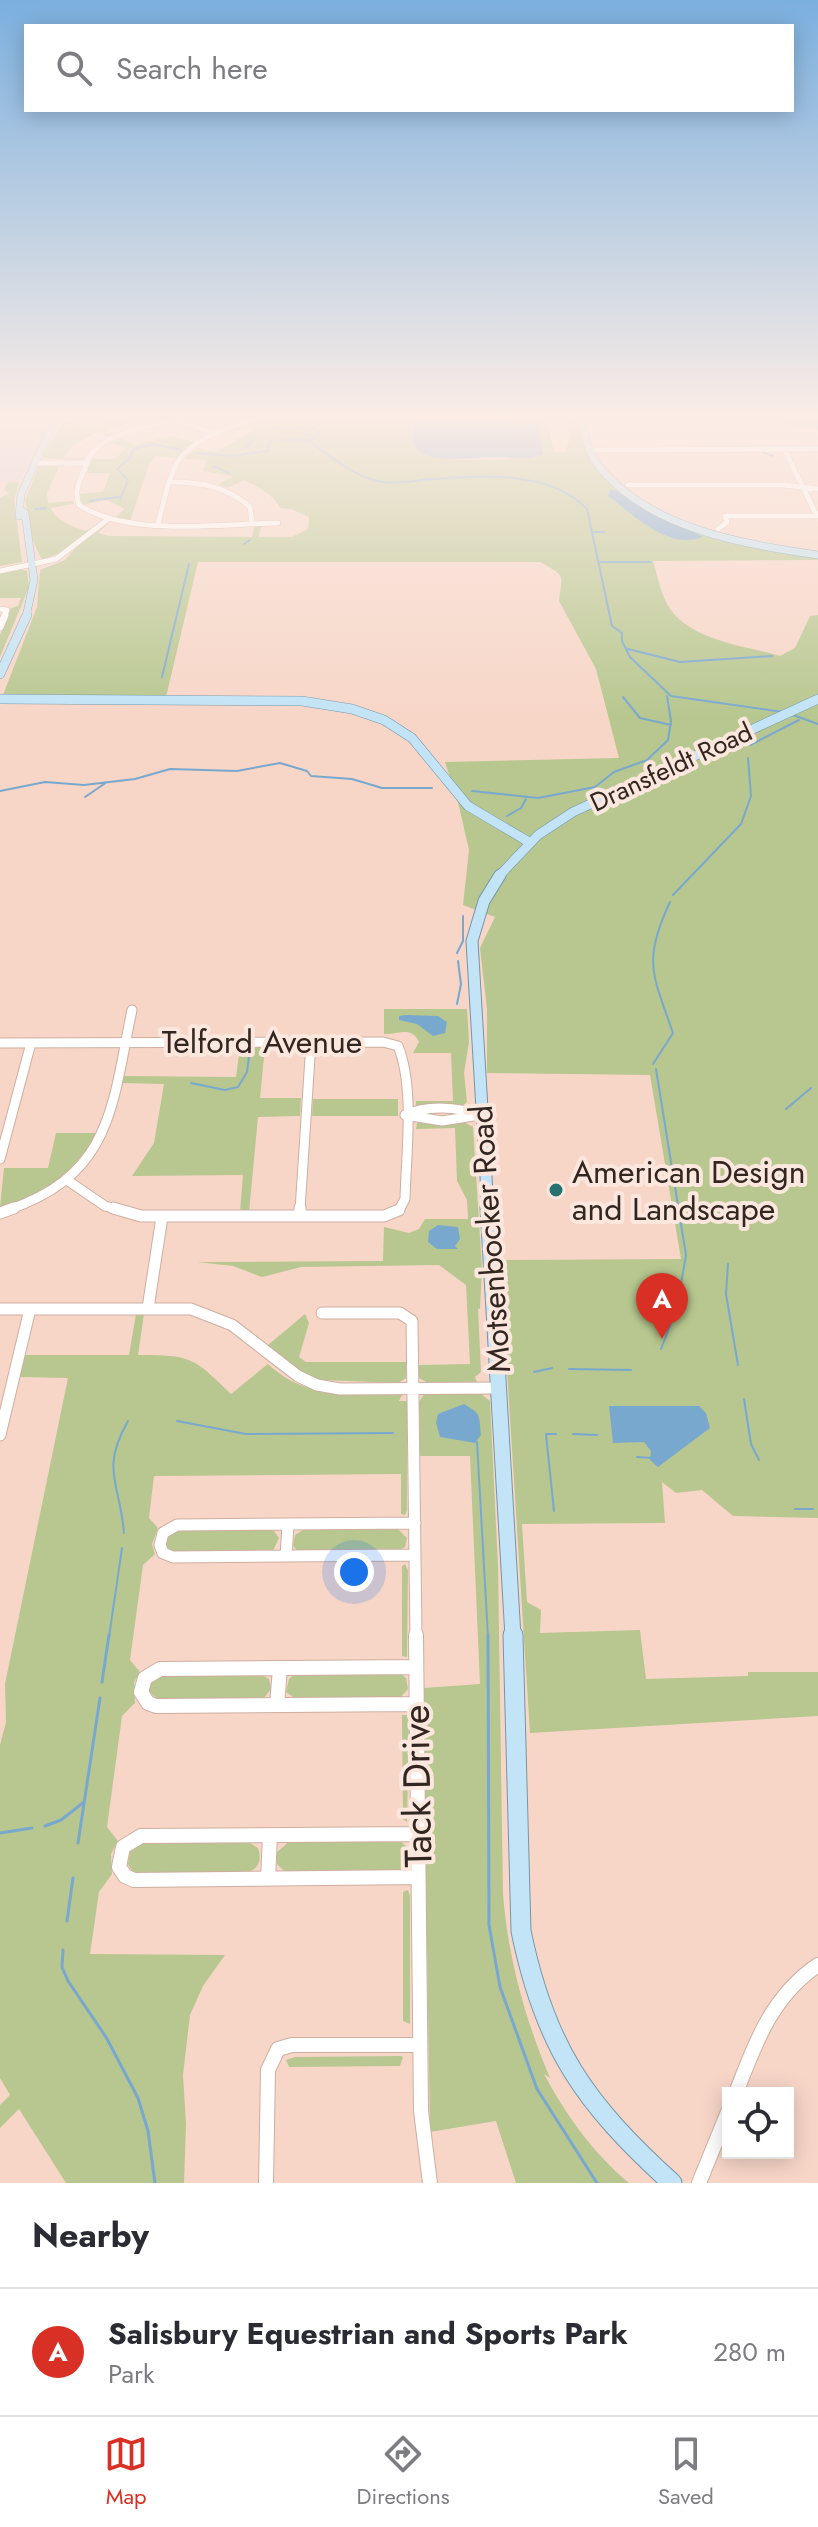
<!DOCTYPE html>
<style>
:root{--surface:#fff;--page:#f2f2f3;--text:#2b2b33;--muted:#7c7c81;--line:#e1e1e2;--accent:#d93025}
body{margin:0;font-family:Jost,sans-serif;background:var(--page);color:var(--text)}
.controls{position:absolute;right:24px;bottom:24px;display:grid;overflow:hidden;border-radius:0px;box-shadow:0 4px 20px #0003}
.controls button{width:72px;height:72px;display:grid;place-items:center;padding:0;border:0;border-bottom:2px solid var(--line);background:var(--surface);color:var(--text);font:40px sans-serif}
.you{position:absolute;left:354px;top:1572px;width:28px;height:28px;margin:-20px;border:6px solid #fff;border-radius:50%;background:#1a73e8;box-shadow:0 0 0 12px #1a73e833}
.badge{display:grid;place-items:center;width:52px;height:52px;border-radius:50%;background:var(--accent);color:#fff;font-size:26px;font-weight:700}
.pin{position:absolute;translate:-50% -66px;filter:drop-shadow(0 2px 4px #0008)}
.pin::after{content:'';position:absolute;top:42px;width:28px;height:24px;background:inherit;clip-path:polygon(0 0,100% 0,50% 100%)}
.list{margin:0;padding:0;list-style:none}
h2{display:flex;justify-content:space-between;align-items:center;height:104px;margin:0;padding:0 32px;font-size:34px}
h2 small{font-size:26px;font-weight:400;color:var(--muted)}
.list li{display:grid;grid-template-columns:52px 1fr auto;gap:24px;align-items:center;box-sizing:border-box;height:128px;padding:0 32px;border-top:2px solid var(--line)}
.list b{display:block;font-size:30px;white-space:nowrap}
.list p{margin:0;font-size:26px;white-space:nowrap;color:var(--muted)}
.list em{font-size:26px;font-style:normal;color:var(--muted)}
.icon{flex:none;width:44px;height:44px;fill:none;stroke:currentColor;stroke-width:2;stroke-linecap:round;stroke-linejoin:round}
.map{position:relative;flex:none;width:818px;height:2183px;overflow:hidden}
.search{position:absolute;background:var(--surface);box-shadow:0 4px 20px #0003;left:24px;right:24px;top:24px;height:88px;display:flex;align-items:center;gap:20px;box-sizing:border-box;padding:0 28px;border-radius:0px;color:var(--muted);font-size:30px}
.sheet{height:232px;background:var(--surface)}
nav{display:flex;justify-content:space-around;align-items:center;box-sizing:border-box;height:112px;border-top:2px solid var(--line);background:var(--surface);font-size:22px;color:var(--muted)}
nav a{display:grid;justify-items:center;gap:4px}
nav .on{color:var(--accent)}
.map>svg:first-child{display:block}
.education{fill:#e6cdd5}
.green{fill:#b7c78f}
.water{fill:#79a8cf}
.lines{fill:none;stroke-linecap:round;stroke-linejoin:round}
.stream-far1{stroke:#79a8cf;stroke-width:2}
.stream{stroke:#79a8cf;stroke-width:3}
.minor-far4-casing{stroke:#ceaea0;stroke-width:6}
.minor-far3-casing{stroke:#ceaea0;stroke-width:8}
.minor-far2-casing{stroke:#ceaea0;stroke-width:11}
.minor-far1-casing{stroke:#ceaea0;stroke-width:13}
.minor-casing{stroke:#ceaea0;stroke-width:16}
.major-far4-casing{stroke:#7596a7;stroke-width:8}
.major-far3-casing{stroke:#7596a7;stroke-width:10}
.major-far2-casing{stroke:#7596a7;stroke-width:13}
.major-far1-casing{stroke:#7596a7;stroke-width:17}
.major-casing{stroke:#7596a7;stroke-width:21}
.minor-far4{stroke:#fff;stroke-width:5}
.minor-far3{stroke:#fff;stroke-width:7}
.minor-far2{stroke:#fff;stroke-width:9}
.minor-far1{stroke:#fff;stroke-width:11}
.minor{stroke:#fff;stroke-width:14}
.major-far4{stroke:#c2e4f6;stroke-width:7}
.major-far3{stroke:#c2e4f6;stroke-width:9}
.major-far2{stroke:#c2e4f6;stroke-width:11}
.major-far1{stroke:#c2e4f6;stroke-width:15}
.major{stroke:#c2e4f6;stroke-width:19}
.poi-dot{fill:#277270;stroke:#fbe7de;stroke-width:3}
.labels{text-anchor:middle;stroke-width:8;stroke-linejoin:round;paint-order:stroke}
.far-street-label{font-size:26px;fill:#322620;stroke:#fbe7de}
.street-label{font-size:32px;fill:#322620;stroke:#fbe7de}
.poi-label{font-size:32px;fill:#322620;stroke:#fbe7de;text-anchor:start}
.near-street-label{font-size:38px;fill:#322620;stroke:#fbe7de}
</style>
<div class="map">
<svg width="818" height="2183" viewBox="0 0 818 2183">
<rect width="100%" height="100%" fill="#f7d6c8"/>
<path class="education" d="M0,428L48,429L19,483L0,482Z"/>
<path class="green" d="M149,413L185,419L163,415L106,429L118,436L112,438L97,432L71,447L63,458H86L82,460L42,458L63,421H72L69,428Z
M274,413H421L412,430L414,446C435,467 508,459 537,457L543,452L537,413H545L554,452H565L570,439L566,413H576L573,417L578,419L590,456L639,501L696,528L818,556V560L653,561C658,577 661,596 670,609C693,641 746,646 780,656L795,648L810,616L818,615V1518L733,1516L702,1490L676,1493L662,1482L665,1523L522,1524L527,1602L541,1610L540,1633L640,1630L646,1679L748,1676V1672H818V1716L530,1733L500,1260L681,1259L650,1075L487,1073V1009L480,948L495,917L463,905L469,850L458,802L445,762L619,758L596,669L559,601C562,574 567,577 540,562H198L166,697L3,695L37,607L40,570L65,560L79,544L106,524H108L98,533L109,536L252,537L255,525H261L259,537H292L308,529L309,517L291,509L280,508C273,494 258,487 244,480L227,488L218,485L233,476L203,471L206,460L183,459L198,448L217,452L253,430L230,429Z
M734,413L814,416L818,420V430Z
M171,436L199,443L177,458L155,456L150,462L130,521L113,519L125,509L106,500L83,505L79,494L103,492L110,473H86L92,459H115L126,448L110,442L122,438L134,445Z
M43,465L82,466L59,467L47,493L48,503L73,501L74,504L51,508C56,521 72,526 86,531L101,522L60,553L42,560L33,541L25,500L39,466Z
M8,482L19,483L14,500L22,562L0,566V498L9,493L4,489Z
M20,569L27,571L29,587L0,657V635L11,608L18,606L21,598H0V572Z
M384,1009H467L469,1042L464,1073L467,1102L462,1106H416V1101H453L451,1053H413L419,1042C411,1025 398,1035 384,1034Z
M265,1046L260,1098H301L300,1116L258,1117L249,1212H240L243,1175L132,1176L154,1143L164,1084L122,1083L124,1076L236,1077L240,1047Z
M313,1099H398V1116H312Z
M464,1122L473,1127L482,1269L480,1309H478L481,1372L475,1377L477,1382L428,1383L419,1378V1365L470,1364L466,1285L439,1265L301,1267L262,1277L233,1266L197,1262L383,1261L384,1227L409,1233L419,1229L425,1219H468L467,1200L457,1181L455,1128L416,1129L417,1123Z
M56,1133H98C75,1169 44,1199 0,1207L4,1168H48Z
M136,1314H144L138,1355C191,1355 193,1357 231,1394L268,1364C312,1405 351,1387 402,1395L399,1401H407V1510L405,1515L401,1514V1474L154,1476L149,1518L158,1528L152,1544L155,1554L143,1565L130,1660L140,1672L134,1682L135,1703L122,1716L107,1827L118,1841L111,1854L112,1874L99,1892L90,1954L225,1955L203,1986L190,2015L183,2075L186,2124L184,2183H66L19,2109L0,2128V2105L10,2095L0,2078V1745L6,1722L5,1684L68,1378L20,1377L25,1355H129Z
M305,1314L309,1323L299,1357L306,1362H406V1378L398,1383L321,1380L304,1374L267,1346Z
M424,1394H481L490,1401L498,1566L503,1894C508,1958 525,2019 550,2078L544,2074C566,2115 593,2153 629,2183H516L496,2121L430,2132L423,1688L480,1684L470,1456H420L419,1402Z
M398,1529L407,1538L405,1547L397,1551H297L293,1545L295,1535L303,1530Z
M268,1530L274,1531L279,1538L273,1551L173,1553L165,1546L167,1538L175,1531Z
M405,1564L408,1571L407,1657L402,1656V1566Z
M400,1673L406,1678L408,1689L400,1698L296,1699L286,1692L289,1679L295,1674Z
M260,1674L269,1679L271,1689L264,1698L259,1699L159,1700L148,1691L150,1683L159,1675Z
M402,1715H407L409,1722L407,1822L403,1819Z
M290,1841H400L407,1847L409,1860L399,1871L285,1872L277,1864V1852Z
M248,1842L258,1848C262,1859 259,1869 248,1872L141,1874L132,1871L128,1864L130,1851L142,1843Z
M408,1890L410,1896V2024L403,2021V1892Z
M295,2057L401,2056L403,2057L400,2066L289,2067L286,2060Z"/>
<path class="water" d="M421,413H537L543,454C529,461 508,457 492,457C455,459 389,468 421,413Z
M610,490H615L651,512L703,537C667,550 635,516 608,496Z
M406,1015L438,1016L447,1022L445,1033L433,1036L417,1024L399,1020V1016Z
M438,1225L458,1227L460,1239L455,1246L458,1249H437L428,1242L429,1231Z
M464,1404C480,1414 479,1412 481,1435L475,1443L440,1437L436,1423L438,1414Z
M609,1406H699L706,1413L710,1428L658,1467L650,1460L651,1451L644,1442L613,1443Z"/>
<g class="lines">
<path class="stream-far1" d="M311,413L305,421L320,434L309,441C330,456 352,475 378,481C397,485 416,480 434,479C483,476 551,470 587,509L612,626L622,633V641L630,657L671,696L783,712
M752,413L818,426
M271,428L310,429
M278,440H308
M246,447L258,436
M762,452L773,456
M197,453L232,456L268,451L267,446L272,441
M213,466L229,473
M120,500L128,480L117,469L130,458L134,449L153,444L181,450
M90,501L119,497
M35,509L46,508
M593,532H604
M244,544L250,540
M600,562H651
M628,649L680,662L772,656
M162,677L189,564
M623,697L640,718L671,725
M793,715L818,724
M750,745L799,720
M0,791L45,782L84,785L135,779L170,769L237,771L280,763L307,771L311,776L352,779L382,788H432
M472,791L538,798L595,787L614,772L647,760L668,740L671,721L667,696
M85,797L107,782
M507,816L521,808L526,799
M673,895L741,824L751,796L748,758
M457,953L463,941V916
M457,1004L461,984L458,961
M653,1064L673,1033C653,975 642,961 670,902
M656,1069L686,1255L677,1307L661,1349
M191,1083L225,1090L238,1087L247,1072L249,1057
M786,1109L811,1088
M728,1264L726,1294L738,1365
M569,1369L631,1370
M534,1372L552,1368
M744,1399L751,1444L759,1460
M177,1421L246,1434L393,1433
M573,1434L597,1435
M477,1442L488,1637
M637,1457L652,1458
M795,1509H813
M554,1511L546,1434H556
M124,1533C120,1483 100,1470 128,1421
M109,1637L122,1548"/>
<path class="stream" d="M488,1635L489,1925L500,1987L537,2089L597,2183
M102,1682L109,1635
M45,1826L61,1820L84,1802
M0,1833L32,1828
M78,1843L100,1698
M67,1921L73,1878
M63,1950L62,1967L68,1981L106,2037L138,2098L148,2131L155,2183"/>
<defs>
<path id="minor-far4" d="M202,413C169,426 116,425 92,453C87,459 85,468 82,475C77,486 75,493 79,505C129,537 220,524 278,523
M0,419H76L109,413
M181,422L217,434
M784,449L817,516
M590,450L818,449
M35,463H87
M171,482C201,482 227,487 250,507L252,523
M628,485H784L818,489
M158,523C164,504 167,480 177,463C194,434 241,425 270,413
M718,529L727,522L725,516H818
M0,571L56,559L107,520
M0,609L7,610L4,617"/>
<path id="minor-far3" d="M0,627L5,615"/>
<path id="minor-far2" d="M0,1043L383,1042L398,1046
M398,1046C415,1087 406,1154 405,1199L399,1210
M405,1115C429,1104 457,1108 482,1114
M405,1115L442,1121L480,1115
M0,1159L31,1043
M67,1180L105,1206L120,1210
M8,1210C113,1174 112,1105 132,1010
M300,1210L311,1042"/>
<path id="minor-far1" d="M113,1208L141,1216H384L399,1210
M0,1213L14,1208
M300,1216V1208
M148,1308L162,1217
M0,1309H191L232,1325L298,1376L317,1385L340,1389L500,1388
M322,1313H400L412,1321L416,1637
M0,1435L30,1309
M415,1523L177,1525L163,1533L160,1545L163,1553L173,1557L415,1555
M286,1556L288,1525"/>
<path id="minor" d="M416,1635L421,2111L430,2183
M416,1667L160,1669L145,1678L141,1692L148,1703L156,1706L416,1704
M277,1705L280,1668
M418,1834L141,1836L123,1847L119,1867L125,1876L134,1880L418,1877
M268,1879L270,1836
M736,2093C755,2043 772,1996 818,1965
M266,2183L268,2070L278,2049L292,2045H420
M699,2183L728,2112"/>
<path id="major-far4" d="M579,413C584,430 587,451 598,465C648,529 743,544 818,555
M20,510L25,513L34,580L26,617
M19,516L21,494L58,413"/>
<path id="major-far3" d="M0,674L27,615
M0,699L302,701L352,709L384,720L412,738L468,806L529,842
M498,877L538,835L573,812L818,699"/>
<path id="major-far2" d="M488,1210L472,941L484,901L500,875"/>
<path id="major-far1" d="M488,1208L513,1637"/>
<path id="major" d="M513,1635L521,1931C545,2048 585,2104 672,2183"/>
</defs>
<use href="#minor-far4" class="minor-far4-casing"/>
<use href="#minor-far3" class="minor-far3-casing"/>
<use href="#minor-far2" class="minor-far2-casing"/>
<use href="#minor-far1" class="minor-far1-casing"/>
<use href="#minor" class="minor-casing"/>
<use href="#major-far4" class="major-far4-casing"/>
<use href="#major-far3" class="major-far3-casing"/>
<use href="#major-far2" class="major-far2-casing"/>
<use href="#major-far1" class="major-far1-casing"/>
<use href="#major" class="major-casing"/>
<use href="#minor-far4" class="minor-far4"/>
<use href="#minor-far3" class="minor-far3"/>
<use href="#minor-far2" class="minor-far2"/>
<use href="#minor-far1" class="minor-far1"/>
<use href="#minor" class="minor"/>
<use href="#major-far4" class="major-far4"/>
<use href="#major-far3" class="major-far3"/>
<use href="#major-far2" class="major-far2"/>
<use href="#major-far1" class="major-far1"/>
<use href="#major" class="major"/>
</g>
<linearGradient id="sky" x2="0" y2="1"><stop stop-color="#7bafde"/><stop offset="0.58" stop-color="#fbede6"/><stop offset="1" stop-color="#fbede6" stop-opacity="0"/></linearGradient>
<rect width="818" height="718" fill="url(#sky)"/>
<circle class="poi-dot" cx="556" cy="1190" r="8"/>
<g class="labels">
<g class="far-street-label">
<text transform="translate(671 767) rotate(-25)" y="9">Dransfeldt Road</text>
</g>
<g class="street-label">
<text x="262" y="1053">Telford Avenue</text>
<text transform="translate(490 1239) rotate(-94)" y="11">Motsenbocker Road</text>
</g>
<g class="poi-label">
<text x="572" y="1183">American Design<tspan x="572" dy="37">and Landscape</tspan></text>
</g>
<g class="near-street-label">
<text transform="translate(417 1786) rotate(-91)" y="13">Tack Drive</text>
</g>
</g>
</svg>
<div class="controls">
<button><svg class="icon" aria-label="locate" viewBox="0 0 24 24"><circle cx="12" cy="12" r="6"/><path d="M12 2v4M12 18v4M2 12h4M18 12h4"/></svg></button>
</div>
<div class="you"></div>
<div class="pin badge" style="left:662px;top:1339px">A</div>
<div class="search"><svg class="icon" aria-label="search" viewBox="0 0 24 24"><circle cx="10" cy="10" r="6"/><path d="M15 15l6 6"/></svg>Search here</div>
</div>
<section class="sheet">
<h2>Nearby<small></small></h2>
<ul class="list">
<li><span class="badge">A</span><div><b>Salisbury Equestrian and Sports Park</b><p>Park</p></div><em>280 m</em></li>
</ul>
</section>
<nav>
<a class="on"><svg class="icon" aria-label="map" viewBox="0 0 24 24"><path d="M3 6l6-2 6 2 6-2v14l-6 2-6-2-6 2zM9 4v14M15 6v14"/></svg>Map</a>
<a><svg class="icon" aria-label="directions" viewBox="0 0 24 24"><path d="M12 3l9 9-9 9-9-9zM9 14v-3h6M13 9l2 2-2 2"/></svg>Directions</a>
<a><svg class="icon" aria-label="saved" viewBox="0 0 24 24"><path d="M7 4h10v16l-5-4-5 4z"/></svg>Saved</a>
</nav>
